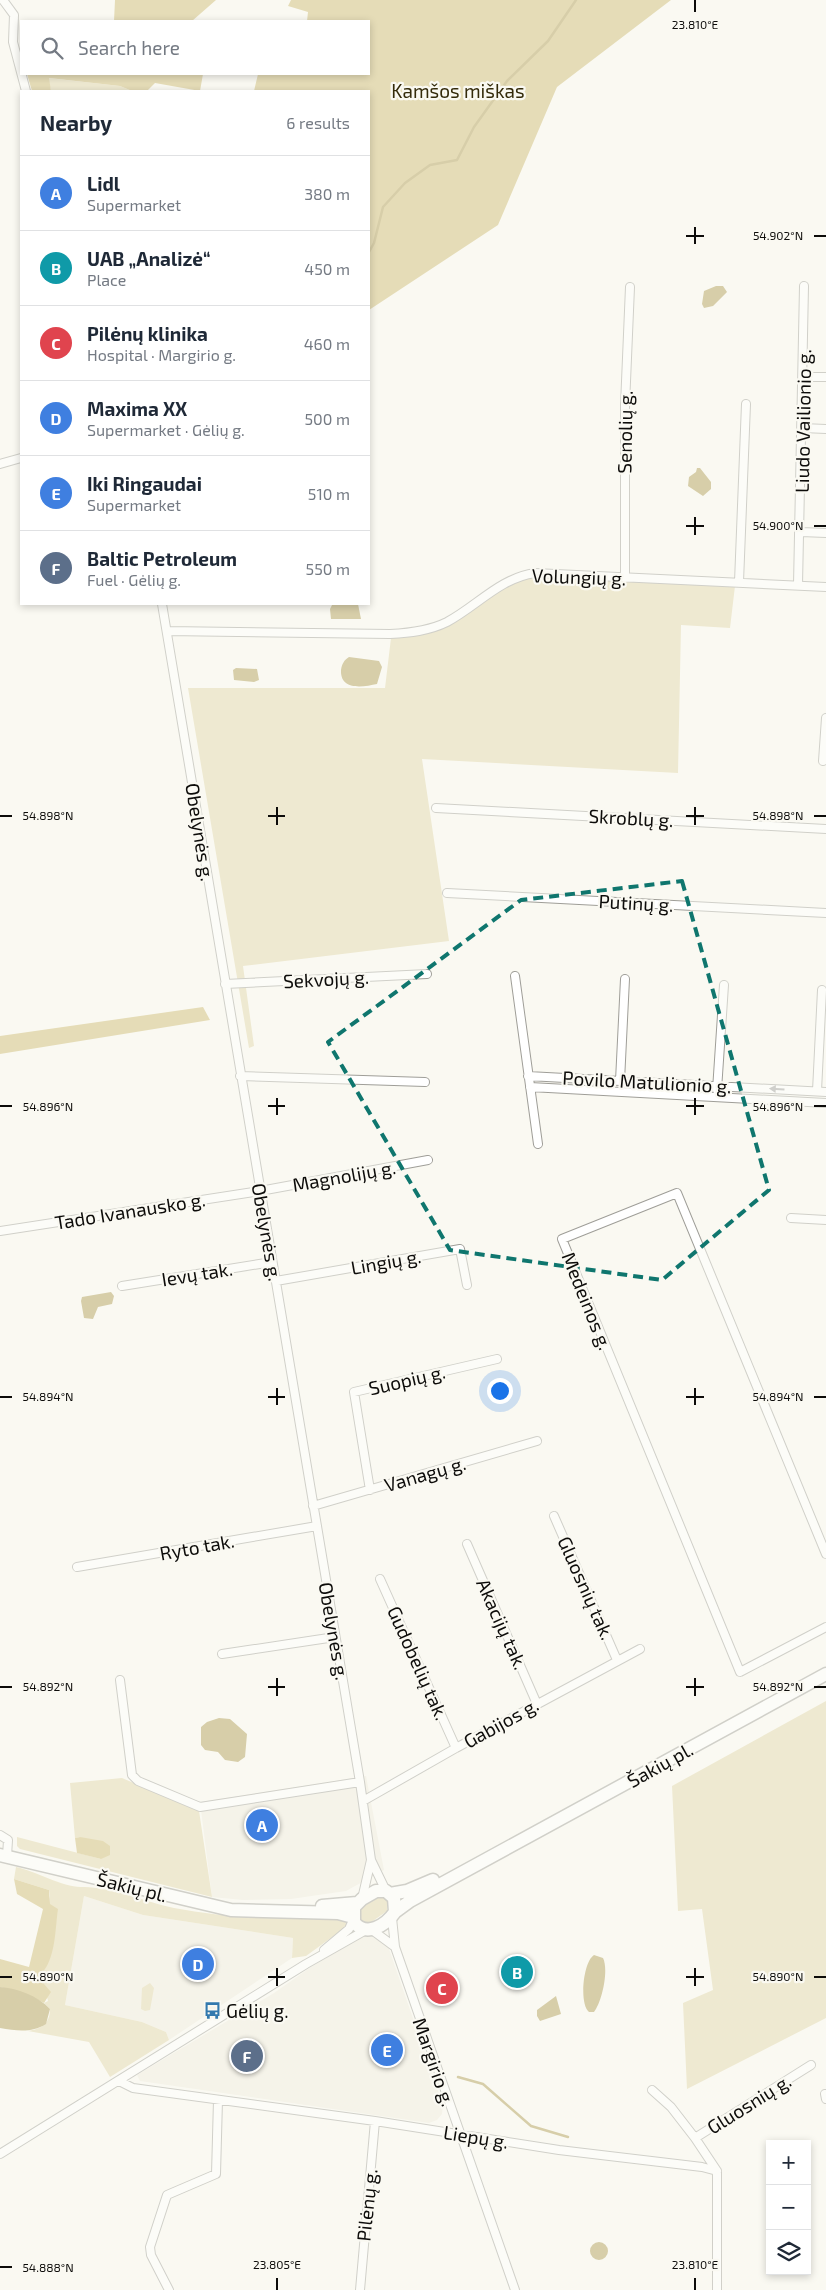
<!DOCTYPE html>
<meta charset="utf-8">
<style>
:root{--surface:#fff;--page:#f6f6f7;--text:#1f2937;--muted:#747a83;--line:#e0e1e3;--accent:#ea580c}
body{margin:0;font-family:"Exo 2",sans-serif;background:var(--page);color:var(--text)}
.controls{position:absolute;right:15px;bottom:15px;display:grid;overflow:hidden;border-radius:0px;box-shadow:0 2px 8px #0003}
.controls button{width:45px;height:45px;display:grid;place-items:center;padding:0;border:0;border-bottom:1px solid var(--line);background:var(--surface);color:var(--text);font:25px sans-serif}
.you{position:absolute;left:499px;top:1390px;width:18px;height:18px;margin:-12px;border:4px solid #fff;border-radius:50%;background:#1a73e8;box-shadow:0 0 0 8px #1a73e833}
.badge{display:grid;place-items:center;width:32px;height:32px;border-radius:50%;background:var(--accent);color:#fff;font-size:16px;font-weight:700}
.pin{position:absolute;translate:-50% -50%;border:2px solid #fff;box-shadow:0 1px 5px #0006}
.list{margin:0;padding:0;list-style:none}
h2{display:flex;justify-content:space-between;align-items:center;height:65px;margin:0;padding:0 20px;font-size:21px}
h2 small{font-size:16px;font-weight:400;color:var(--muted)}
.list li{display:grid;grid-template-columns:32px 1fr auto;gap:15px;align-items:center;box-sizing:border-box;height:75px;padding:0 20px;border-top:1px solid var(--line)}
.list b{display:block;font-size:19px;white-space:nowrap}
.list p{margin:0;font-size:16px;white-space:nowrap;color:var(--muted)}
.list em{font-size:16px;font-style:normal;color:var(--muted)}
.icon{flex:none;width:28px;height:28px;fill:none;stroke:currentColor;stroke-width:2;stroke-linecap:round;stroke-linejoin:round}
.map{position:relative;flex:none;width:826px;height:2290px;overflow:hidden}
.search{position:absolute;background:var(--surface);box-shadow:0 2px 8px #0003;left:20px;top:20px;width:350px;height:55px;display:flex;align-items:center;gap:12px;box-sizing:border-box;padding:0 18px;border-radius:0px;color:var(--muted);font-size:19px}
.panel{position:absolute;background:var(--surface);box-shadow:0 2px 8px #0003;left:20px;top:90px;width:350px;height:515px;border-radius:0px}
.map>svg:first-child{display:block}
.built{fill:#efebde}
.green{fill:#e1d5a8}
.forest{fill:#cdb970}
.water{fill:#ad9951}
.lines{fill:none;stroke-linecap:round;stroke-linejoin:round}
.stream{stroke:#ad9951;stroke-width:2.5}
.minor-casing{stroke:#9f9e98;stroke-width:10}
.primary-casing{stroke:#9f9e98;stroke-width:15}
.minor{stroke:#fff;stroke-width:8}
.primary{stroke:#fff;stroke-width:12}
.oneway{fill:#9e9e9d}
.marked{fill:none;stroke:#0f766e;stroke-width:4;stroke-dasharray:10 6;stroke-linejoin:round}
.ticks{fill:none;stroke:#0d0c0a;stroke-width:2}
.labels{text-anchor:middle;stroke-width:4.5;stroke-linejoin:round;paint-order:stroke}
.park-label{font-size:19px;fill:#342b0a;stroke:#faf9f2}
.street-label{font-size:19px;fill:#0d0c0a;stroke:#faf9f2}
.poi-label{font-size:19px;fill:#0d0c0a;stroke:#faf9f2;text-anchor:start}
.ticks-label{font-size:12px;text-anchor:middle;fill:#0d0c0a;stroke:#faf9f2;stroke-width:4.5;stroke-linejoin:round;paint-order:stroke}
</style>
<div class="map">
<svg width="826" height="2290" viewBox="0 0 826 2290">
<rect width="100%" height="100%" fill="#faf9f2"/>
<path class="built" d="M366,1776L384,1870L346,1891L291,1899L243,1900L212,1897L200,1802Z
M84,1896L143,1915L293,1938L292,1958L169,2040L166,2032L142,2022L65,2005Z
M363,1936H376L388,1946L443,2105L442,2114L437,2120L429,2123L140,2081L137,2075L274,1993L311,1967Z"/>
<path class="green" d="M48,78L120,86L132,91H51Z
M531,577L735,586L730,628L681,625L678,773L422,759L449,941L243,966L254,1046L249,1048L188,688H385L391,638L428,633L512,583Z
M826,1701V2018L687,2089L683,2003L713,1990L702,1909L678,1911L672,1786Z
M122,1778L199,1811L212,1897L20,1849L17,1846V1837L101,1859L80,1837L75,1838L70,1783Z
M16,1867C35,1871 65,1888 82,1887C108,1886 146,1902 174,1908C230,1919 285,1919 341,1917L346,1923V1927L306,1956L292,1958L293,1938L143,1915L84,1896L65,2005L142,2022L166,2032L169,2040L110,2077L89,2042L28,2031C41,2029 50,2024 50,2009L44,2003L48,2001L41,1974L50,1896L49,1890L14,1879Z
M382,1896L388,1900L387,1911L370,1923L360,1921L358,1911C364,1905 373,1898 382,1896Z
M150,1983L154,1988L150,2010L145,2011L141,2009L142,1988Z"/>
<path class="forest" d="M115,0H216L192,21H114Z
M291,0H671L557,87L498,225L369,310V91H254L258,74H369V21H307L308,12L288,6Z
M27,74H203L200,91L155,83L147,91H132L120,86L49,78L51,91H32Z
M203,1007L210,1020L0,1054V1036Z
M80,1837L103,1841L110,1846V1855L101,1859L77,1853L75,1838Z
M14,1879L49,1890L50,1904L58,1909C55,1929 56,1959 41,1974L44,1984L51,1992L44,2003L26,1994L0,1987V1959L29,1967L43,1909L17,1894Z"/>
<path class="water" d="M716,286H723L727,292L713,306L704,308L702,304L704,291Z
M697,468H700L711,482V489L703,496L688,486L689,477L696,472Z
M358,604L361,619H331L330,609L332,605Z
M349,657L379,661L382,667L377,684C363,687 340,691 341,670C342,664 344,660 349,657Z
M236,668L257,669L259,680L254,682L234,680L233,670Z
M111,1292L114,1296L112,1304L98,1307L93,1319L84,1318L81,1301L82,1297Z
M219,1718L230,1719L247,1734L245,1757L238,1762L225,1760L218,1752L205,1750L201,1745V1727L207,1722Z
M594,1955L603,1958C609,1970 602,2002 594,2012H589C579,2004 583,1962 594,1955Z
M0,1987C17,1988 38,1996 50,2009L46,2024C32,2033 17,2031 0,2028Z
M556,1996L561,2014L540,2021L537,2016V2010Z
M590 2251a9 9 0 1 1 18 0a9 9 0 1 1-18 0Z"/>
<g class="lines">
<path class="stream" d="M369,252L374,243L383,207L405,183L430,165L457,160L474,127L507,81L548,41L576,0
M458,2077L483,2084L531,2126L568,2137"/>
<defs>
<path id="minor" d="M3,0L14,15L13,42L26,91
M803,377H826
M803,428L826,429
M0,464L21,458
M801,532L826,533
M625,578V405L630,287
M739,582L746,404
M798,585L804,286
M162,604L360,1782L371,1860L386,1891
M167,631L390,634C409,633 429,631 447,622C477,606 500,578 535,573L826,587
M823,761L826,718
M436,808L826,829
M447,893L826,913
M515,976L538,1144
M225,984L427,974
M240,1076L425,1082
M528,1076L826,1092
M620,1081L625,979
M530,1087L826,1103
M717,1090L724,985
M817,1091L822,990
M791,1218L826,1220
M0,1231L260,1191L428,1160
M276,1281L460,1249L467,1285
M122,1286L272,1262
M370,1490L354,1392L497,1359
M313,1506L537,1441
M554,1516L617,1660
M467,1544L537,1704
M826,1554L677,1193L562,1239L740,1672L826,1627
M77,1567L317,1526
M380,1579L456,1748
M222,1654L335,1637
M120,1680L132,1775L138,1781L200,1807L360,1782
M363,1801L456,1748L640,1649
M0,1835L8,1840L7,1856
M362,1899L371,1860
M392,1918L395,1947L515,2290
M372,1930L395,1947
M324,1950L349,1929L353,1920
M119,2081L133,2088L375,2121L559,2150L702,2167L717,2171V2290
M652,2090L671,2107L695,2138
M825,2094L826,2099
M0,2154L306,1964L366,1930
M717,2171L695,2138L811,2065
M169,2290L151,2255L150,2247L167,2195L216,2174L218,2100
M360,2290L375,2121"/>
<path id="primary" d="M0,1855L231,1910L338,1913L353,1917
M376,1891H386L394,1898L395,1912C386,1925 366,1938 354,1922V1907L362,1899Z
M390,1894L407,1891L433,1880
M322,1906L357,1903
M395,1912L410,1901L826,1674"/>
</defs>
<use href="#minor" class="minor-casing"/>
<use href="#primary" class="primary-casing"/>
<use href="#minor" class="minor"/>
<use href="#primary" class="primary"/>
</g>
<defs><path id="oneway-solid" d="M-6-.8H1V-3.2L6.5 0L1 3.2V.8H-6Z" transform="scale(1.25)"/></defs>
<use class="oneway" href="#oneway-solid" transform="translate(777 1089) rotate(-177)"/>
<path d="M0 0H826V2290H0ZM682,881L769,1190L662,1280L450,1250L328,1042L521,900Z" fill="#faf9f2" fill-opacity=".55" fill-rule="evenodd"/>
<path class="marked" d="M682,881L769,1190L662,1280L450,1250L328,1042L521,900Z"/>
<path class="ticks" d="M695,0V12M695,227V244M686,236H704M814,236H826M695,517V535M686,526H704M814,526H826M277,807V825M695,807V825M0,816H12M268,816H285M686,816H704M814,816H826M277,1098V1115M695,1098V1115M0,1106H12M268,1106H285M686,1106H704M814,1106H826M277,1388V1405M695,1388V1405M0,1397H12M268,1397H285M686,1397H704M814,1397H826M277,1678V1696M695,1678V1696M0,1687H12M268,1687H285M686,1687H704M814,1687H826M277,1968V1986M695,1968V1986M0,1977H12M268,1977H285M686,1977H704M814,1977H826M0,2267H12M277,2278V2290M695,2278V2290"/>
<defs>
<symbol id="bus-bare" viewBox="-9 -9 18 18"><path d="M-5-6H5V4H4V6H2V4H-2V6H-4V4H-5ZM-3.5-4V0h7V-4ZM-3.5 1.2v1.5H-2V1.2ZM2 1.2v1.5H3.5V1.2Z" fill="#3379ae" stroke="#faf9f2" stroke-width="2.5" paint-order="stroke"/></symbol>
</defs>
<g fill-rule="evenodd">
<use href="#bus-bare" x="200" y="1998" width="25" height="25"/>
</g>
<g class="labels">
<g class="park-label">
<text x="458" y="98">Kamšos miškas</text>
</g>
<g class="street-label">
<text transform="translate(803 421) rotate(-89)" y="7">Liudo Vailionio g.</text>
<text transform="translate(625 432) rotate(-89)" y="7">Senolių g.</text>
<text transform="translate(579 577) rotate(2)" y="7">Volungių g.</text>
<text transform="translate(631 818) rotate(3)" y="7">Skroblų g.</text>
<text transform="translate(200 832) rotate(81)" y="7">Obelynės g.</text>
<text transform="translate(636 903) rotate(3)" y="7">Putinų g.</text>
<text transform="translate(326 979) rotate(-3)" y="7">Sekvojų g.</text>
<text transform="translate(647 1082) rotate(3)" y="7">Povilo Matulionio g.</text>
<text transform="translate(344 1176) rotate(-10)" y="7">Magnolijų g.</text>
<text transform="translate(130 1211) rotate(-9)" y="7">Tado Ivanausko g.</text>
<text transform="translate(267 1232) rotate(80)" y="7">Obelynės g.</text>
<text transform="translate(386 1262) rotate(-10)" y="7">Lingių g.</text>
<text transform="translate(197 1274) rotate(-9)" y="7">Ievų tak.</text>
<text transform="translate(587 1301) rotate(68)" y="7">Medeinos g.</text>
<text transform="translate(407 1380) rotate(-13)" y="7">Suopių g.</text>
<text transform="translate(425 1474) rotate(-16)" y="7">Vanagų g.</text>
<text transform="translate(197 1547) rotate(-10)" y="7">Ryto tak.</text>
<text transform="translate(586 1588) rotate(66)" y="7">Gluosnių tak.</text>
<text transform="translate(502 1624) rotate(66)" y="7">Akacijų tak.</text>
<text transform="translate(334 1631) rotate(80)" y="7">Obelynės g.</text>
<text transform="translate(418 1663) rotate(66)" y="7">Gudobelių tak.</text>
<text transform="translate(501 1723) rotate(-29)" y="7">Gabijos g.</text>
<text transform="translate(660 1765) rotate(-29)" y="7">Šakių pl.</text>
<text transform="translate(132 1887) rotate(14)" y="7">Šakių pl.</text>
<text transform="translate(434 2062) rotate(71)" y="7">Margirio g.</text>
<text transform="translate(749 2104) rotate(-32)" y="7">Gluosnių g.</text>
<text transform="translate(476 2137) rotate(9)" y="7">Liepų g.</text>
<text transform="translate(367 2205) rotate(-84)" y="7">Pilėnų g.</text>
</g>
<g class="poi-label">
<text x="226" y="2018">Gėlių g.</text>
</g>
</g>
<g class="ticks-label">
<text x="695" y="29">23.810°E</text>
<text x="778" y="240">54.902°N</text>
<text x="778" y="530">54.900°N</text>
<text x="48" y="820">54.898°N</text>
<text x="778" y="820">54.898°N</text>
<text x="48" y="1111">54.896°N</text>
<text x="778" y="1111">54.896°N</text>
<text x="48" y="1401">54.894°N</text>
<text x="778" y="1401">54.894°N</text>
<text x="48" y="1691">54.892°N</text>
<text x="778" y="1691">54.892°N</text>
<text x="48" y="1981">54.890°N</text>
<text x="778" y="1981">54.890°N</text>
<text x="277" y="2269">23.805°E</text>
<text x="695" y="2269">23.810°E</text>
<text x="48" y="2272">54.888°N</text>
</g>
</svg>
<div class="controls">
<button>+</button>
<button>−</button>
<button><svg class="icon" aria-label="layers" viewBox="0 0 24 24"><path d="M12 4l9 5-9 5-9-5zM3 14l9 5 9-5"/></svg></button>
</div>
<div class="you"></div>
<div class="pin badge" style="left:262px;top:1825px;background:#3f7fe0">A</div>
<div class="pin badge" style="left:517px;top:1972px;background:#0f9aa8">B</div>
<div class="pin badge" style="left:442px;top:1988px;background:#e0444e">C</div>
<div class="pin badge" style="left:198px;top:1964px;background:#3f7fe0">D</div>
<div class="pin badge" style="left:387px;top:2050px;background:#3f7fe0">E</div>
<div class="pin badge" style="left:247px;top:2056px;background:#5c6f8a">F</div>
<div class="search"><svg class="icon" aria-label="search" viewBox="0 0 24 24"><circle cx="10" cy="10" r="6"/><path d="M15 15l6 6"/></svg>Search here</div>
<section class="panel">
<h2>Nearby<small>6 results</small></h2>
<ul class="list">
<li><span class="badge" style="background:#3f7fe0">A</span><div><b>Lidl</b><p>Supermarket</p></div><em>380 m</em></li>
<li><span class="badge" style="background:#0f9aa8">B</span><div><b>UAB „Analizė“</b><p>Place</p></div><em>450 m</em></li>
<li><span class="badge" style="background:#e0444e">C</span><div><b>Pilėnų klinika</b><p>Hospital · Margirio g.</p></div><em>460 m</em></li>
<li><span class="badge" style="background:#3f7fe0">D</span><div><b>Maxima XX</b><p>Supermarket · Gėlių g.</p></div><em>500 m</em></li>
<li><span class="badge" style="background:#3f7fe0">E</span><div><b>Iki Ringaudai</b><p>Supermarket</p></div><em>510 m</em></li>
<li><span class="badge" style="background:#5c6f8a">F</span><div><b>Baltic Petroleum</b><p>Fuel · Gėlių g.</p></div><em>550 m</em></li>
</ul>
</section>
</div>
